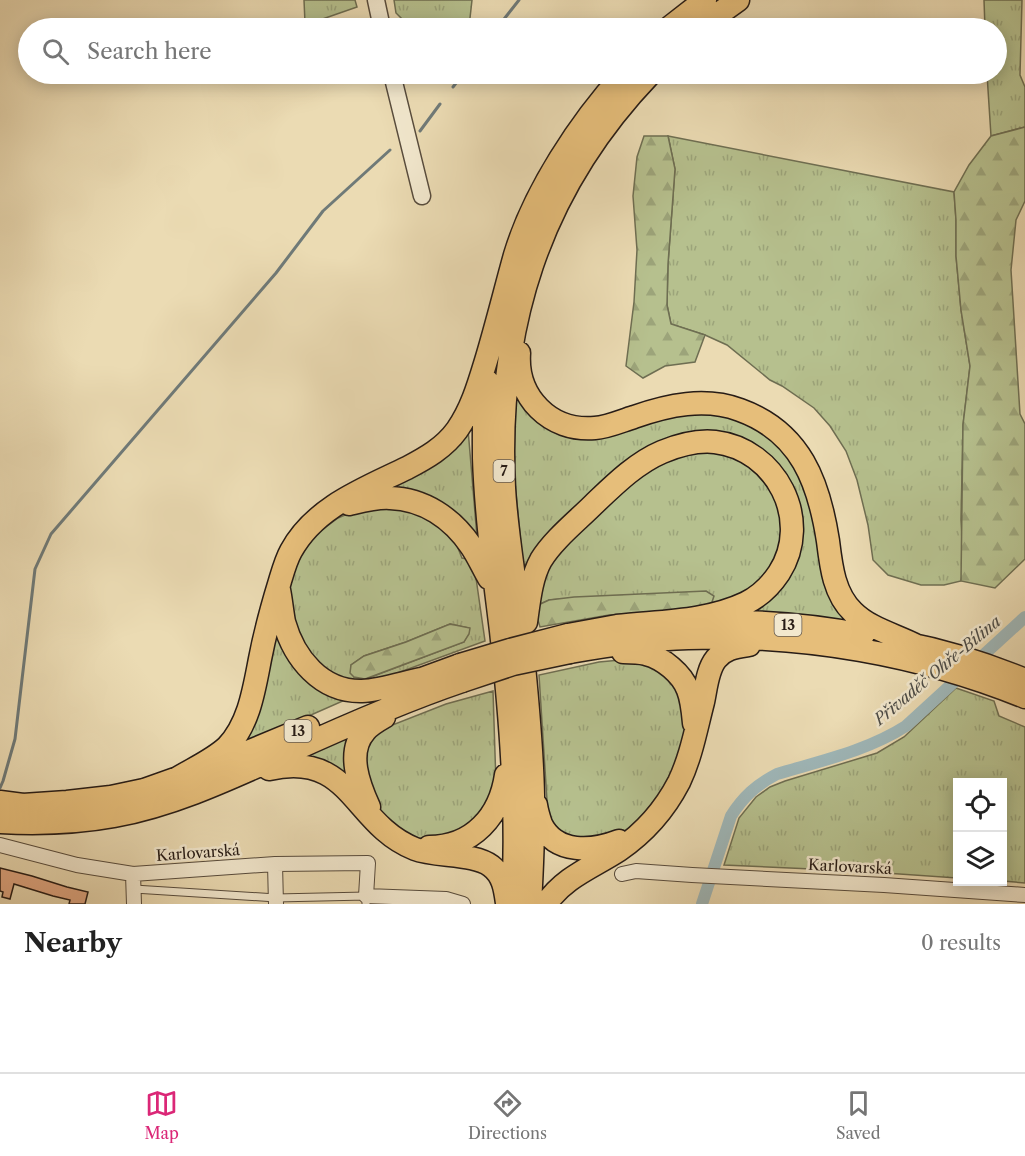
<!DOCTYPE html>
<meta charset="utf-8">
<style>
:root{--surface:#fff;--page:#f2f2f2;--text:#222;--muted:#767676;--line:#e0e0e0;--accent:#db2777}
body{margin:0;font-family:"Libre Caslon Text",serif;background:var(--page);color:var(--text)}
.controls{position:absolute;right:18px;bottom:18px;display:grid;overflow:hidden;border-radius:0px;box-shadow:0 3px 15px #0003}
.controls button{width:54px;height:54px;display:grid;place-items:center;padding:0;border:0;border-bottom:2px solid var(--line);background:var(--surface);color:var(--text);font:30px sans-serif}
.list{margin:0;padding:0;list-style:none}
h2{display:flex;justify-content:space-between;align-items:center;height:78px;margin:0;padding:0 24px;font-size:26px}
h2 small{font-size:20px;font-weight:400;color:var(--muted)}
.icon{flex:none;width:33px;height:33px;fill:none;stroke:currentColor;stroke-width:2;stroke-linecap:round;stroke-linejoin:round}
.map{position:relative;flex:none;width:1025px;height:904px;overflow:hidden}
.search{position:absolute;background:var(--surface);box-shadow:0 3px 15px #0003;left:18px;right:18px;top:18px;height:66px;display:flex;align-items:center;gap:15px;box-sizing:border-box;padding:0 21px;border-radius:33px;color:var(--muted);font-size:22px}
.sheet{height:168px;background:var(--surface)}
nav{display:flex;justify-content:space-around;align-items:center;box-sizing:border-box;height:84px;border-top:2px solid var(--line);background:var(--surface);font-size:16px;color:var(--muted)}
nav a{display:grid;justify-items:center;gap:3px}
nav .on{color:var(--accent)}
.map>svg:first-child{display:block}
.grass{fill:url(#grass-tufts);stroke:#6e6e52;stroke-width:1.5;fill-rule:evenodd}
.forest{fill:url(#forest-firs);stroke:#6e6e52;stroke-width:1.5}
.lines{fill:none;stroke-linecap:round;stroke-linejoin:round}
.stream{stroke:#6f7a78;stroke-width:3}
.canal{stroke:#9fb8ba;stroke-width:12}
.building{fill:#e1a883;stroke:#271c16;stroke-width:1.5}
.service-casing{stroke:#584c3d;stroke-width:9}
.minor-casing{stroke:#584c3d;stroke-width:16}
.tertiary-casing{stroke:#584c3d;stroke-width:19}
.trunk-casing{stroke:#271c16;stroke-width:25}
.service{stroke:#f2e8ce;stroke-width:7}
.minor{stroke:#f2e8ce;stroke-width:14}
.tertiary{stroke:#f2e8ce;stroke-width:16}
.trunk{stroke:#e6be7a;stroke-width:22}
.trunk-bridge-casing{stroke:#271c16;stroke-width:25;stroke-linecap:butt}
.trunk-bridge{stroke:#e6be7a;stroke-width:22}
.labels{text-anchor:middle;stroke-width:5;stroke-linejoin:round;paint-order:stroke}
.shield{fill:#f2e8ce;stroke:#64594d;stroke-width:1.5}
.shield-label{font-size:14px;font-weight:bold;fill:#271c16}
.street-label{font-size:15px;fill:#271c16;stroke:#f2e8ce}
.water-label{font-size:16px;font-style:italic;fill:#4b4b47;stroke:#f2e8ce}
</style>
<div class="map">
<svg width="1025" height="904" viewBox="0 0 1025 904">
<defs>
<pattern id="grass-tufts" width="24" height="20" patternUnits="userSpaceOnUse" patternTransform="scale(1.5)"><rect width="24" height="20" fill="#b6c08e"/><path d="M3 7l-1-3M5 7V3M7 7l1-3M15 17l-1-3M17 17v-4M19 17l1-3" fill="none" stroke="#9ca47a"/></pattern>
<pattern id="forest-firs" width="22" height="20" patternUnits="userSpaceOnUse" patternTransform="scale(1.5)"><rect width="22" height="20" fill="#b6c08e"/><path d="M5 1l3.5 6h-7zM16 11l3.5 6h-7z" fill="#9ca47a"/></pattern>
</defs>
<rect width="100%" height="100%" fill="#ebdbb3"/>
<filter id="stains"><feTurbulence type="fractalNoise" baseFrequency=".00333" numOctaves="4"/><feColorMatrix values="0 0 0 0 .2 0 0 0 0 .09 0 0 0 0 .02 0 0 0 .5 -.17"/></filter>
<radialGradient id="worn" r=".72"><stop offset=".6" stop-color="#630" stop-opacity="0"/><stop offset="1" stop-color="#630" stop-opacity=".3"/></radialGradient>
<path class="grass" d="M304,0H355L357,7L314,22L305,23Z
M394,0H472L470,18L464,28H405L403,20L396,13Z
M984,0H1022L1020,75L1025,87V127L991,136L987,74H996V28H985Z
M668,136L954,192L956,220V256L961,310L970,366L963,425L961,520L964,566L961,581L944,585H921L888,575L873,560L868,525L857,480L846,451L830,426L814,408L782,386L770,380L727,345L705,335L671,324L667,305L668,264L675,169Z
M515,390L539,421L656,419L697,412L737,418L775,441L800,471L847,619L836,620L741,612L787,572L773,464L673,439L532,556L527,564L523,565L514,472Z
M468,429L477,537L381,489Z
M726,451L771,482L785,535L769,575L725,605L561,599L549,600L534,607L547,564L640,473L681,453Z
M389,507L424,515L458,541V548L462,558L467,559L475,571L485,641L370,683L335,679L300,645L289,598L290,575L302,548L318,533L338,518L361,508ZM450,624L469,628L464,642L366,679L354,677L351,665L364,656L406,642Z
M276,626L345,700L236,748Z
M631,659L645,661L675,682L688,729L674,775L636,824L625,831L600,840L563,836L548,816L539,675L599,662Z
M956,688L994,701L999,716L1025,727V883L1003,881L1002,782H958L957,878L856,871L724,865L739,818L756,797L770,787L785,781L877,753L904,737Z
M493,691L496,784L490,803L462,831L424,839L406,835L381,811L376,801L363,755L377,731L446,704Z
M355,732L354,789L296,760Z"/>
<path class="forest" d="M1025,127V201L1016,220L1011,270L1020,414L1025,424V559L995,588L961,581L963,425L970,366L961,310L956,256V220L954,192L969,165L991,136Z
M644,136H668L675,169L668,264L667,305L671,324L705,335L695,362L665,366L643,378L626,366L634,302L637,250L633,196L637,157Z
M706,591L714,596L710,608L609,615L540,627L534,607L549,600L574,597Z
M450,624L470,628L469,634L464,642L365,679L354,677L350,673L351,665L364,656L406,642Z"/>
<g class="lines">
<path class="stream" d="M497,28L519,0
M453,87L463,74
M420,131L440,104
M0,788L3,781L15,739L35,569L51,534L276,273L323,211L390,150"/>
<path class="canal" d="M702,904L731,816C743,797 756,785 777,774C820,761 867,751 906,726L1025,617"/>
</g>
<path class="building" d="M0,868L32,876L67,887L88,892L85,904H69L70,900L53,896L14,884L10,899L2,897L3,892L0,891Z"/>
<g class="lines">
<defs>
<path id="service" d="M134,889L276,898L366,896V904"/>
<path id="minor" d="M0,845L77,865L133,874L275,864L368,863L366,896L446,899L463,904
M275,864L276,904
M133,874L134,904
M622,874L636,871L692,875L884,885L1025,895"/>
<path id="tertiary" d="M376,0L382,28
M392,74L422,196"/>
<path id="trunk" d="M669,28L705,0
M699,28L738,0
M519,353C516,397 550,432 595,428C608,427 621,421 634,417C668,405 705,397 740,410C801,432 819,483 828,541C831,566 834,594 853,612C870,629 896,635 917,646
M487,381C483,406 484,433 484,458C486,516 494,573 501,631C511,721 518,813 513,904
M349,504C362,501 377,497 390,498C424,499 452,518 471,546C478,556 483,568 489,578
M279,590C281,600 282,611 284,622C294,658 321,692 362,691C381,690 402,683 421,679
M526,622C529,601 531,578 541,560C553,540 577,521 594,504C614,485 636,463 662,452C679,445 697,440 715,442C776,449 813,520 779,573C771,585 760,596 746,603C706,622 660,621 617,626C601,629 584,632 568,635
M710,622C761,621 812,625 863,635
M904,643C946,651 986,664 1025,680
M570,652C609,645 649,639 688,638C803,634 919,654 1025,697
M623,652C630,652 639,652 646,654C663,658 682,674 688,690C692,700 693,712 694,723
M408,684L460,665
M269,769C352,750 352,824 415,849C436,857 474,853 491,866C503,875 505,888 507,903
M173,781C190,770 212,761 227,747C249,724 254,690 260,659C265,633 272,607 280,581C283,571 286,560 291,551C315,507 364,489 407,468C426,458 444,448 457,430C471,410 478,387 485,364C496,328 505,291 515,255C534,192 580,122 624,74
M0,802L23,805L67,802L111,797L144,790L226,761L308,727
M536,805C537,812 539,818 541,824C556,855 593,851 619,841
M369,807C359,785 346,752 365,731C370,725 377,721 384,717
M0,822C38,824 76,823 114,816C175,805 233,777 289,752C346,726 403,701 462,681
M429,847C473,847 500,816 506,775
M530,904C532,868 534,831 533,795C532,746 527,695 522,646C518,593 507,541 504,488C496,329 538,191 650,74
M546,904C564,877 593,867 619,850C644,833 665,809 679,782C691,757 696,729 703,702C706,689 707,670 716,659C725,648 736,647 749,645"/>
</defs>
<use href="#service" class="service-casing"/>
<use href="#minor" class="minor-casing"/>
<use href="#tertiary" class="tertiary-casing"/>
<use href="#trunk" class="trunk-casing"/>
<use href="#service" class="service"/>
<use href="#minor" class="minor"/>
<use href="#tertiary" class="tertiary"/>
<use href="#trunk" class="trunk"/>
<defs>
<path id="trunk-bridge" d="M460,665L510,650L568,635
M462,681L513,664L570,652"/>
</defs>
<use href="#trunk-bridge" class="trunk-bridge-casing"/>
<use href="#trunk-bridge" class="trunk-bridge"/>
</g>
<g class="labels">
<g class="shield">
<rect x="493.5" y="460" width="21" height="22" rx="4.5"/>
<rect x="774.5" y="614" width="27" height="22" rx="4.5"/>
<rect x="284.5" y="720" width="27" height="22" rx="4.5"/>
</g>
<g class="shield-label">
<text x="504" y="476">7</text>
<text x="788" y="630">13</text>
<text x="298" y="736">13</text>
</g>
<g class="street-label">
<text transform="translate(198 853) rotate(-4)" y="5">Karlovarská</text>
<text transform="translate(850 867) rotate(3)" y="5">Karlovarská</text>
</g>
<g class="water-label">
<text transform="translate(937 670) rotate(-40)" y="6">Přivaděč Ohře-Bílina</text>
</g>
</g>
<rect width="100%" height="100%" filter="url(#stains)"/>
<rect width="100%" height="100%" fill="url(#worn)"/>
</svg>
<div class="controls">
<button><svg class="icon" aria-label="locate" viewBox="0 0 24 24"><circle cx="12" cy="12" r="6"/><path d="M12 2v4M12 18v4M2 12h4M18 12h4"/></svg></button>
<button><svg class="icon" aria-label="layers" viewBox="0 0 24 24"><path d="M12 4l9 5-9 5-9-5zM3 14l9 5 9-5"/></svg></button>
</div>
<div class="search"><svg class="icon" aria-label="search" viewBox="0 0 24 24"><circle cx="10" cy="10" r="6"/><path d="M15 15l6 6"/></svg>Search here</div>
</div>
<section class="sheet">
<h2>Nearby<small>0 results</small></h2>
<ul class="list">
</ul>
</section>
<nav>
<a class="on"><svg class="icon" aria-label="map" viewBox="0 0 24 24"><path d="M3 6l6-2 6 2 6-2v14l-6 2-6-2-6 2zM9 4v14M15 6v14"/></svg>Map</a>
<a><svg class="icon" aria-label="directions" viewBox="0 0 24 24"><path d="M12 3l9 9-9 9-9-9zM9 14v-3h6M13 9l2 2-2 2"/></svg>Directions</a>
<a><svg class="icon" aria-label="saved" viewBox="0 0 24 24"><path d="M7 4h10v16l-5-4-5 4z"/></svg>Saved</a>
</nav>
